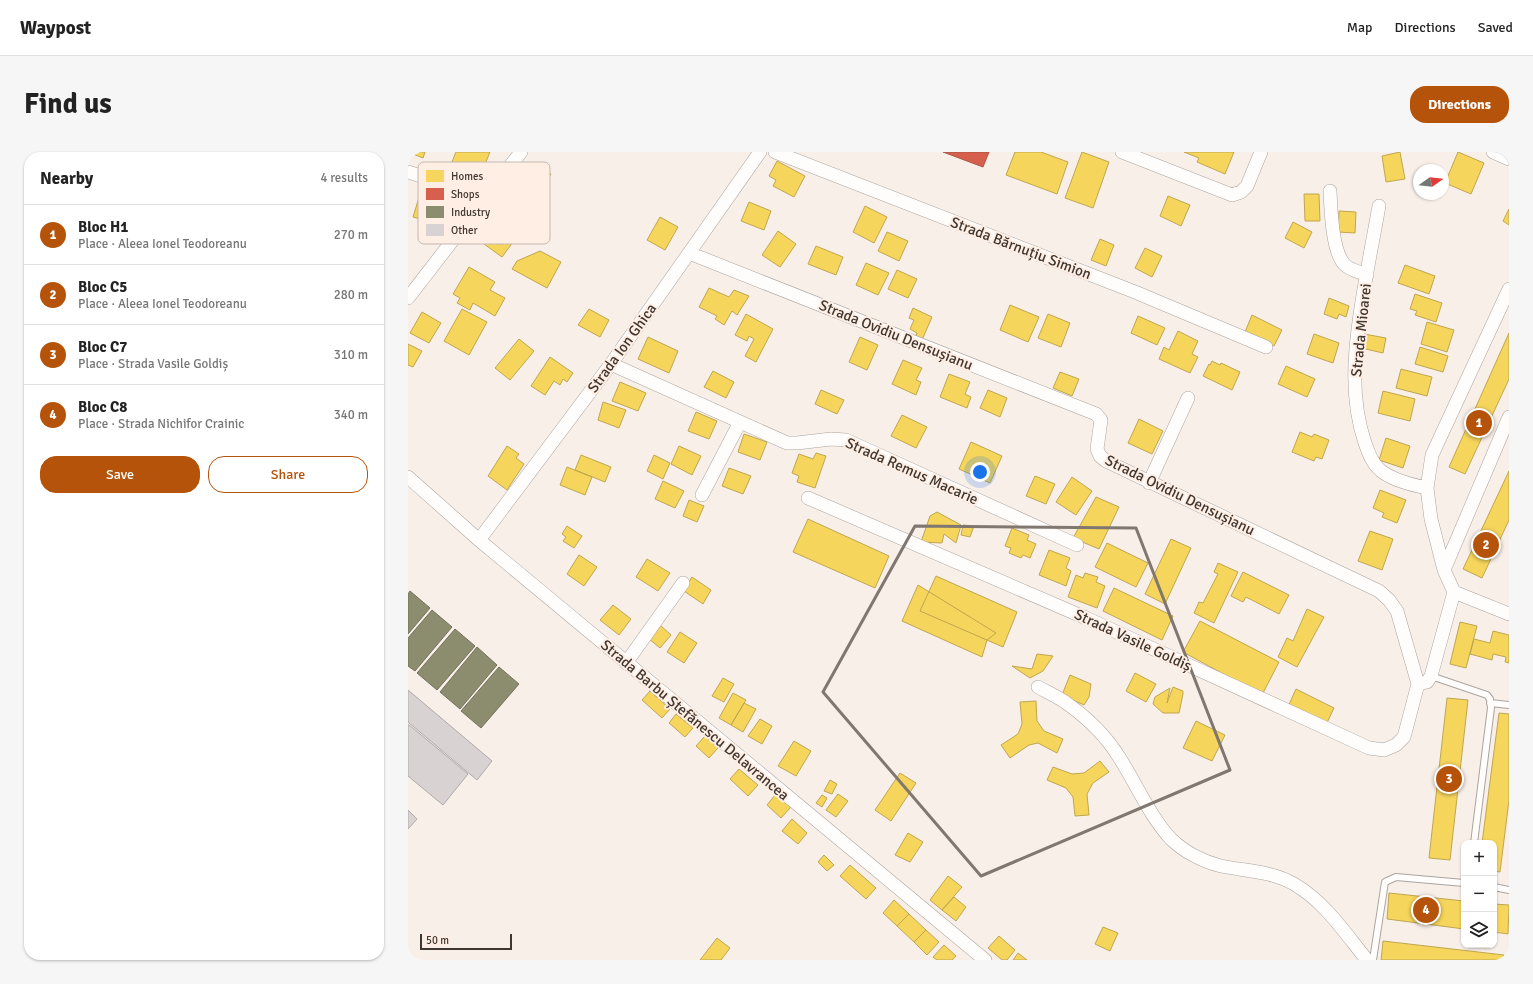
<!DOCTYPE html>
<meta charset="utf-8">
<style>
:root{--surface:#fff;--page:#f6f6f6;--text:#222;--muted:#767676;--line:#e0e0e0;--accent:#b45309}
body{margin:0;font-family:Signika,sans-serif;background:var(--page);color:var(--text)}
.controls{position:absolute;right:12px;bottom:12px;display:grid;overflow:hidden;border-radius:8px;box-shadow:0 1px 3px #0004}
.controls button{width:36px;height:36px;display:grid;place-items:center;padding:0;border:0;border-bottom:1px solid var(--line);background:var(--surface);color:var(--text);font:20px sans-serif}
.compass{position:absolute;left:1005px;top:12px;width:36px;height:36px;border-radius:50%;background:var(--surface);box-shadow:0 1px 3px #0004;rotate:75deg}
.scale{position:absolute;left:12px;bottom:10px;width:92px;box-sizing:border-box;padding-left:4px;border:2px solid #3f3731;border-top:0;font-size:11px;line-height:14px;white-space:nowrap;color:#3f3731;-webkit-text-stroke:3px #ffeee3;paint-order:stroke}
.you{position:absolute;left:572px;top:320px;width:14px;height:14px;margin:-10px;border:3px solid #fff;border-radius:50%;background:#1a73e8;box-shadow:0 0 0 6px #1a73e833}
.badge{display:grid;place-items:center;width:26px;height:26px;border-radius:50%;background:var(--accent);color:#fff;font-size:13px;font-weight:700}
.pin{position:absolute;translate:-50% -50%;border:2px solid #fff;box-shadow:0 1px 4px #0006}
.list{margin:0;padding:0;list-style:none}
h2{display:flex;justify-content:space-between;align-items:center;height:52px;margin:0;padding:0 16px;font-size:17px}
h2 small{font-size:13px;font-weight:400;color:var(--muted)}
.list li{display:grid;grid-template-columns:26px 1fr auto;gap:12px;align-items:center;box-sizing:border-box;height:60px;padding:0 16px;border-top:1px solid var(--line)}
.list b{display:block;font-size:15px;white-space:nowrap}
.list p{margin:0;font-size:13px;white-space:nowrap;color:var(--muted)}
.list em{font-size:13px;font-style:normal;color:var(--muted)}
.actions{display:flex;gap:8px;padding:12px 16px}
.actions a{flex:1;padding:9px 0;border:1px solid var(--accent);border-radius:16px;text-align:center;font-size:14px;color:var(--accent)}
.actions .main{background:var(--accent);color:#fff}
.icon{flex:none;width:22px;height:22px;fill:none;stroke:currentColor;stroke-width:2;stroke-linecap:round;stroke-linejoin:round}
.map{position:relative;flex:none;width:1101px;height:808px;overflow:hidden;border-radius:16px}
header{display:flex;align-items:center;gap:24px;box-sizing:border-box;height:56px;padding:0 20px;background:var(--surface);border-bottom:1px solid var(--line)}
header strong{font-size:19px}
nav{display:flex;gap:22px;margin-inline-start:auto;font-size:14px}
.intro{display:flex;align-items:center;justify-content:space-between;box-sizing:border-box;height:96px;padding:0 24px}
h1{margin:0;font-size:28px}
.button{padding:10px 18px;border-radius:16px;background:var(--accent);color:#fff;font-size:14px;font-weight:700}
main{display:flex;gap:24px;padding:0 24px}
aside{flex:1;background:var(--surface);border-radius:16px;box-shadow:0 1px 3px #0004}
.map>svg:first-child{display:block}
.homes{fill:#f6d55c;stroke:#bfa64f}
.shops{fill:#d6604d;stroke:#a95445}
.industry{fill:#8c8c6e;stroke:#75725c}
.building{fill:#d9d2d2;stroke:#b0a9a9}
.lines{fill:none;stroke-linecap:round;stroke-linejoin:round}
.service-casing{stroke:#aba49f;stroke-width:8}
.minor-casing{stroke:#aba49f;stroke-width:14}
.service{stroke:#fefdfc;stroke-width:6}
.minor{stroke:#fefdfc;stroke-width:13}
.marked{fill:none;stroke:#807771;stroke-width:3;stroke-linejoin:round}
.labels{text-anchor:middle;stroke-width:4;stroke-linejoin:round;paint-order:stroke}
.street-label{font-size:15px;fill:#3f3731;stroke:#ffeee3}
.key{fill:#ffeee3;stroke:#c5b7ae;stroke-width:1}
.key-label{font-size:11px;fill:#3f3731}
</style>
<header>
<strong>Waypost</strong>
<nav><a>Map</a><a>Directions</a><a>Saved</a></nav>
</header>
<div class="intro"><h1>Find us</h1><a class="button">Directions</a></div>
<main>
<aside>
<h2>Nearby<small>4 results</small></h2>
<ul class="list">
<li><span class="badge">1</span><div><b>Bloc H1</b><p>Place · Aleea Ionel Teodoreanu</p></div><em>270 m</em></li>
<li><span class="badge">2</span><div><b>Bloc C5</b><p>Place · Aleea Ionel Teodoreanu</p></div><em>280 m</em></li>
<li><span class="badge">3</span><div><b>Bloc C7</b><p>Place · Strada Vasile Goldiș</p></div><em>310 m</em></li>
<li><span class="badge">4</span><div><b>Bloc C8</b><p>Place · Strada Nichifor Crainic</p></div><em>340 m</em></li>
</ul>
<div class="actions"><a class="main">Save</a><a>Share</a></div>
</aside>
<div class="map">
<svg width="1101" height="808" viewBox="0 0 1101 808">
<rect width="100%" height="100%" fill="#f9efe9"/>
<path class="homes" d="M0,0H17L15,6Z
M48,0H82L73,22L44,10Z
M607,0H633L660,10L649,42L598,23Z
M674,0L701,10L685,56L657,46Z
M776,0H826L817,22L789,10L791,6Z
M992,0L997,27L978,30L974,4Z
M1050,0L1076,11L1063,42L1037,31Z
M369,9L397,24L386,45L365,34L368,28L361,24Z
M124,10L143,22L131,41L112,28Z
M12,42L39,51L32,73L5,65Z
M896,42H911L912,69H897Z
M760,44L782,53L773,74L752,64Z
M341,50L363,59L356,78L333,69Z
M457,54L479,65L466,91L445,80Z
M1101,57V73L1095,69Z
M931,59L948,60L947,81L930,80Z
M252,65L270,75L257,98L239,88Z
M885,70L904,80L896,96L877,86Z
M90,72L108,86L94,105L76,92Z
M370,79L388,92L372,115L354,103Z
M479,80L500,89L491,109L470,99Z
M692,87L706,93L698,114L683,108Z
M408,94L435,105L428,123L400,112Z
M737,96L754,104L744,125L727,116Z
M132,99L153,110L139,136L104,117L109,109Z
M458,111L481,121L470,143L448,133Z
M997,113L1027,124L1021,142L990,131Z
M61,115L87,130L82,138L97,146L87,164L65,151L62,158L49,151L52,146L45,142Z
M489,118L509,127L500,146L480,137Z
M301,136L321,145L326,138L341,144L329,163L324,159L316,173L307,167L309,164L291,155Z
M1007,142L1034,151L1028,170L1007,163L1009,159L1002,157Z
M921,146L941,154L938,165L931,162L929,167L916,162Z
M602,153L631,165L620,190L592,178Z
M505,156L524,165L514,188L507,186L509,181L502,177L506,168L501,166Z
M54,157L79,170L61,203L36,189Z
M181,157L201,168L192,185L170,173Z
M14,160L33,171L21,191L2,181Z
M338,162L365,177L348,210L337,204L346,187L341,184L339,189L327,183Z
M640,162L662,171L653,195L630,186Z
M844,163L874,178L866,194L837,180Z
M730,164L757,176L749,193L723,181Z
M1019,170L1046,178L1039,200L1013,192Z
M770,179L790,189L784,202L790,205L782,221L751,207L756,195L761,198Z
M1101,181V227L1057,322L1041,315Z
M906,182L931,191L925,211L899,202Z
M956,182L978,186L975,201L953,196Z
M240,185L270,199L261,221L230,207Z
M452,185L470,193L459,218L441,210Z
M111,187L126,199L102,228L87,216Z
M0,192L14,199L5,215L0,213Z
M1012,195L1040,204L1035,220L1007,212Z
M142,205L165,221L159,230L155,227L152,233L146,229L137,243L123,234Z
M495,208L514,216L508,228L513,230L508,243L484,232Z
M804,209L812,213L813,211L832,220L824,238L795,224L801,212L802,213Z
M878,214L907,227L899,245L870,232Z
M993,217L1024,225L1019,244L988,236Z
M305,219L326,230L318,246L296,235Z
M652,220L671,227L664,244L645,236Z
M541,222L562,230L557,242L563,245L559,256L532,245Z
M212,230L238,241L230,259L204,249Z
M413,238L436,248L429,262L407,252Z
M580,238L599,246L592,265L572,256Z
M975,239L1007,247L1002,269L970,261Z
M195,250L218,258L211,276L190,268Z
M288,260L309,269L301,287L280,279Z
M494,263L519,275L508,296L483,284Z
M731,267L755,279L744,302L720,291Z
M892,280L904,285L906,282L921,288L914,307L908,305L906,309L884,300Z
M336,282L359,290L352,308L330,300Z
M978,286L1002,294L995,316L971,308Z
M563,290L594,304L582,331L551,317Z
M99,294L111,302L108,306L116,312L99,338L80,324Z
M271,294L293,304L284,323L263,312Z
M408,301L418,304L407,336L389,330L391,324L384,321L391,302L405,307Z
M173,303L203,315L197,330L167,318Z
M246,303L262,311L255,327L239,319Z
M159,315L184,325L177,343L152,333Z
M321,316L343,324L335,342L314,334Z
M1101,319V368L1074,426L1055,417Z
M627,324L647,332L638,352L618,344Z
M664,325L684,339L668,363L648,350Z
M255,329L276,339L267,356L247,347Z
M972,338L998,348L989,371L974,365L976,361L965,356Z
M688,345L711,355L691,397L665,386Z
M281,348L296,354L289,370L275,364Z
M529,360L553,373L548,391L536,382L534,391L513,390L522,364Z
M400,367L481,404L467,436L385,400Z
M555,373L566,374L562,385L553,383Z
M159,374L174,384L166,396L155,389L158,385L154,382Z
M604,376L621,383L619,388L628,392L622,406L615,403L613,406L601,401L603,396L597,394Z
M962,379L985,387L974,418L950,409Z
M763,387L783,396L757,452L737,442Z
M699,391L740,411L728,435L687,415Z
M641,398L662,406L658,416L663,419L658,434L631,423Z
M171,403L189,415L176,434L159,422Z
M239,407L262,421L250,439L228,425Z
M810,411L830,420L806,471L786,461L791,450L795,451L810,422L806,420Z
M835,420L881,443L871,462L838,445L835,450L823,444Z
M677,421L690,425L688,430L697,434L689,456L660,445L668,423L675,426Z
M528,424L609,460L595,495L512,459Z
M284,425L303,438L295,452L276,439Z
M510,433L588,481L579,488L574,505L494,469Z
M706,436L765,464L754,488L695,459Z
M205,453L223,467L211,483L192,468Z
M899,457L916,465L889,515L870,505L879,486L885,489Z
M792,469L871,510L854,543L775,500Z
M1052,470L1069,474L1058,516L1042,512Z
M252,473L263,483L252,496L240,486Z
M1085,479L1101,483V511L1097,510L1098,505L1085,502L1084,508L1062,502L1066,487L1082,491Z
M272,480L289,491L276,511L259,500Z
M629,502L645,504L635,519L622,526L604,514L624,517Z
M727,521L748,532L738,550L718,539Z
M662,523L683,532L681,545L676,553L654,543Z
M315,526L326,532L316,550L304,544Z
M765,535L775,539V542L771,561H755L745,552L747,545L762,536L759,551Z
M888,537L926,556L917,575L879,557Z
M242,539L262,557L254,566L234,548Z
M325,541L338,548L323,573L311,566Z
M1039,546L1060,548L1042,708L1021,706Z
M628,549L629,569L636,579L655,587L649,601L630,591L621,593L602,606L593,593L610,582L614,572L612,550Z
M336,551L348,557L335,580L323,573Z
M1091,561L1101,562V648L1092,720L1086,719V691H1074Z
M268,562L285,576L277,585L261,571Z
M352,567L364,574L354,592L340,584Z
M788,569L817,583L804,609L775,596Z
M297,584L310,596L301,606L288,594Z
M386,589L403,599L388,624L370,614Z
M692,609L701,620L685,631L679,642L681,663L667,664L665,645L658,636L639,628L645,615L664,622L676,621Z
M331,617L350,633L340,644L322,627Z
M492,621L508,631L483,669L467,658Z
M422,628L429,632L424,642L416,639Z
M368,642L383,655L373,666L359,653Z
M430,642L440,649L428,665L418,658Z
M414,643L419,646L414,655L408,651Z
M384,667L399,681L390,692L374,679Z
M500,681L515,690L502,710L487,703Z
M416,703L426,713L419,719L410,710Z
M442,713L468,736L458,747L432,724Z
M540,724L554,735L534,758L522,748Z
M981,741L1056,749V777L979,767Z
M546,745L558,755L548,769L534,758Z
M486,748L501,762L489,774L475,761Z
M1086,752L1101,753L1100,782L1086,780Z
M501,762L518,778L506,790L489,774Z
M695,775L710,781L702,799L687,792Z
M518,778L531,790L519,803L506,790Z
M591,784L607,798L599,808H594L580,796Z
M309,786L322,796L313,808H292Z
M975,789L1096,803L1095,808H973Z
M536,793L548,804L544,808H529L525,805Z
M610,801L619,808H605Z"/>
<path class="shops" d="M535,0H581L575,15Z"/>
<path class="industry" d="M2,439L22,456L0,482V442Z
M24,458L44,475L7,519L0,514V486Z
M47,477L67,494L29,538L9,521Z
M69,495L89,513L52,557L32,540Z
M91,515L111,532L73,576L53,559Z"/>
<path class="building" d="M0,538L84,609L69,628L0,570Z
M0,572L60,622L35,653L0,624Z
M0,658L9,667L0,677Z"/>
<g class="lines">
<defs>
<path id="service" d="M1023,524L1079,543L1082,547L1083,556L1066,691
M1082,551L1101,553
M1086,735L1101,738
M965,808L977,730L988,725L1056,731"/>
<path id="minor" d="M367,0L727,140L858,195
M714,0L824,43L833,40L839,34L853,0
M1085,0L1101,7
M0,20L78,45
M922,39C923,58 924,98 936,112C941,118 952,120 959,123
M971,54C965,88 958,122 953,156C946,202 942,246 957,291C961,302 965,314 976,321C988,329 1004,333 1019,336
M281,101L688,262L693,268L689,297L692,304L698,309L971,439L981,448L989,459L1010,532L996,585L988,593L976,598L961,596L678,466L400,346
M1101,137L1024,303L1019,336L1023,367L1036,418L1046,440L1101,462
M0,146L113,0
M203,212L379,291H389L423,287L438,288L669,393
M0,325L71,388L577,808
M741,331L780,246
M294,343L332,270
M71,388L203,212L352,0
M1036,418L1101,265
M218,511L275,431
M1010,532L1019,530L1023,524L1046,440
M630,535C639,540 648,544 657,550C677,564 698,584 711,605C729,633 741,663 763,687C776,700 796,710 813,714C837,719 864,719 886,732C917,750 937,781 959,808"/>
</defs>
<use href="#service" class="service-casing"/>
<use href="#minor" class="minor-casing"/>
<use href="#service" class="service"/>
<use href="#minor" class="minor"/>
</g>
<path class="marked" d="M507,374L728,376L822,618L573,724L415,540Z"/>
<g class="labels">
<g class="street-label">
<text transform="translate(613 96) rotate(21)" y="5">Strada Bărnuțiu Simion</text>
<text transform="translate(953 178) rotate(-84)" y="5">Strada Mioarei</text>
<text transform="translate(488 183) rotate(22)" y="5">Strada Ovidiu Densușianu</text>
<text transform="translate(214 196) rotate(-54)" y="5">Strada Ion Ghica</text>
<text transform="translate(504 319) rotate(24)" y="5">Strada Remus Macarie</text>
<text transform="translate(772 343) rotate(26)" y="5">Strada Ovidiu Densușianu</text>
<text transform="translate(725 488) rotate(25)" y="5">Strada Vasile Goldiș</text>
<text transform="translate(287 568) rotate(40)" y="5">Strada Barbu Ștefănescu Delavrancea</text>
</g>
</g>
<rect x="10" y="10" width="132" height="82" rx="6" class="key"/>
<rect x="18" y="18" width="18" height="12" fill="#f6d55c"/>
<rect x="18" y="36" width="18" height="12" fill="#d6604d"/>
<rect x="18" y="54" width="18" height="12" fill="#8c8c6e"/>
<rect x="18" y="72" width="18" height="12" fill="#d9d2d2"/>
<g class="key-label">
<text x="43" y="28">Homes</text>
<text x="43" y="46">Shops</text>
<text x="43" y="64">Industry</text>
<text x="43" y="82">Other</text>
</g>
</svg>
<div class="controls">
<button>+</button>
<button>−</button>
<button><svg class="icon" aria-label="layers" viewBox="0 0 24 24"><path d="M12 4l9 5-9 5-9-5zM3 14l9 5 9-5"/></svg></button>
</div>
<svg class="compass" viewBox="-18 -18 36 36"><path d="M0-13l5 13h-10z" fill="#e53935"/><path d="M0 13l5-13h-10z" fill="#767676"/></svg>
<div class="scale">50 m</div>
<div class="you"></div>
<div class="pin badge" style="left:1071px;top:271px">1</div>
<div class="pin badge" style="left:1078px;top:393px">2</div>
<div class="pin badge" style="left:1041px;top:627px">3</div>
<div class="pin badge" style="left:1018px;top:758px">4</div>
</div>
</main>
